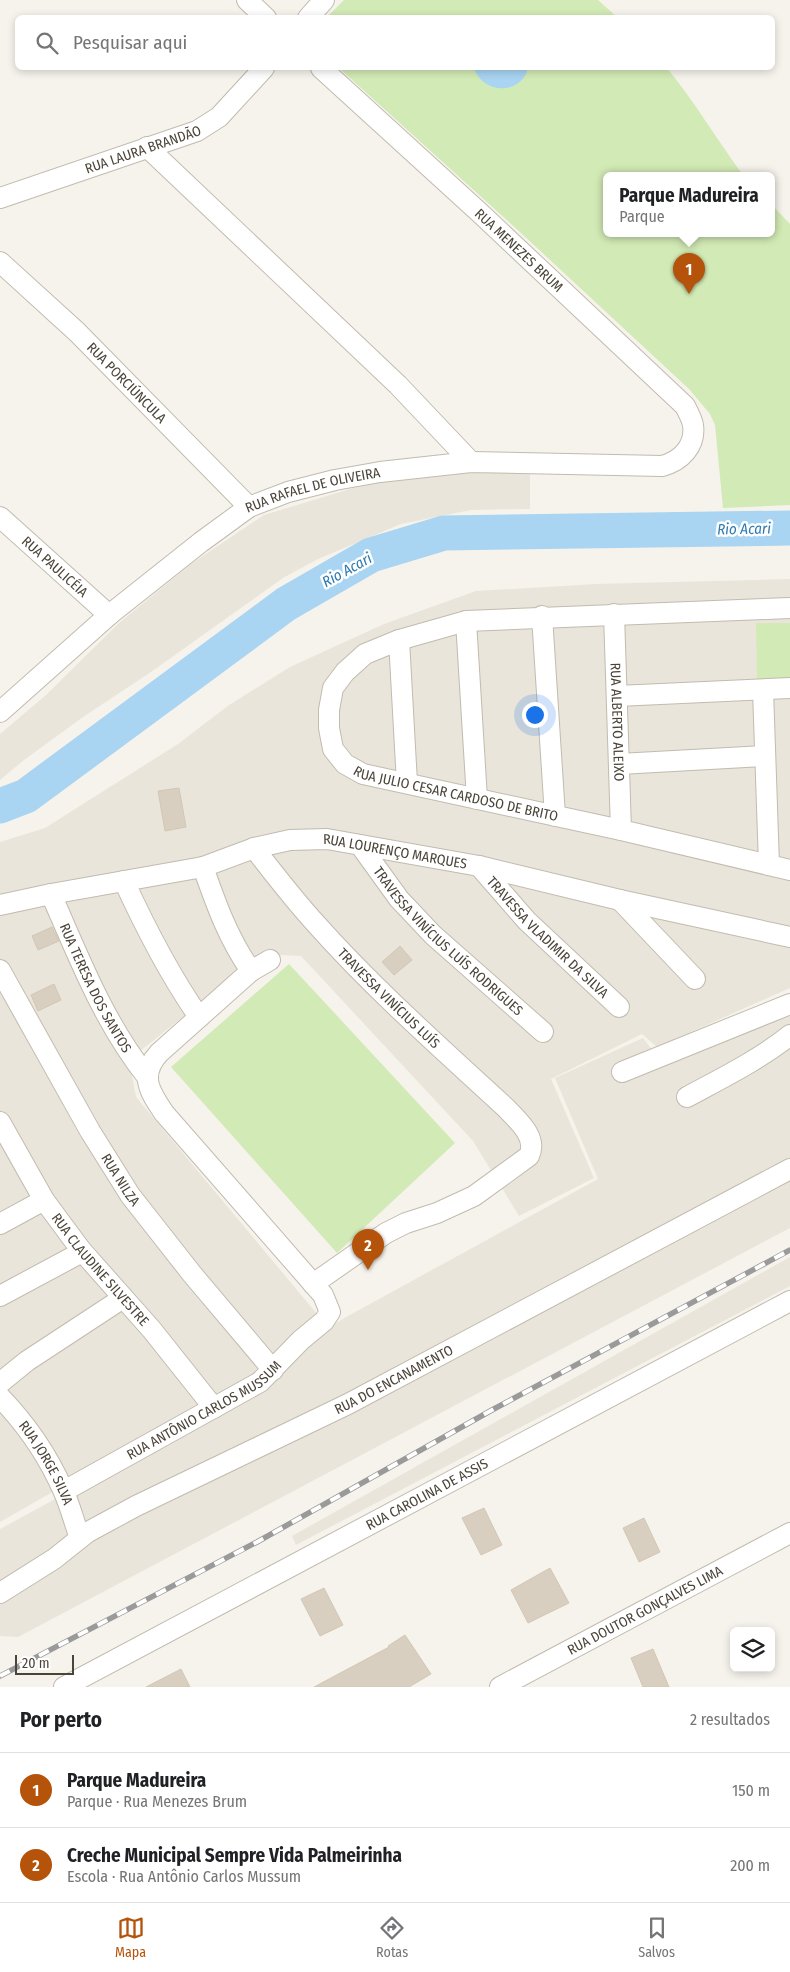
<!DOCTYPE html>
<html lang="pt">
<meta charset="utf-8">
<style>
:root{--surface:#fff;--page:#f2f2f2;--text:#202124;--muted:#757577;--line:#e0e0e0;--accent:#b45309}
body{margin:0;font-family:"Fira Sans Condensed",sans-serif;background:var(--page);color:var(--text)}
.controls{position:absolute;right:15px;bottom:15px;display:grid;overflow:hidden;border-radius:8px;box-shadow:0 2px 8px #0003}
.controls button{width:45px;height:45px;display:grid;place-items:center;padding:0;border:0;border-bottom:1px solid var(--line);background:var(--surface);color:var(--text);font:25px sans-serif}
.scale{position:absolute;left:15px;bottom:12px;width:59px;box-sizing:border-box;padding-left:5px;border:2px solid #4b4439;border-top:0;font-size:14px;line-height:18px;white-space:nowrap;color:#4b4439;-webkit-text-stroke:4px #fff;paint-order:stroke}
.you{position:absolute;left:534px;top:714px;width:18px;height:18px;margin:-12px;border:4px solid #fff;border-radius:50%;background:#1a73e8;box-shadow:0 0 0 8px #1a73e833}
.badge{display:grid;place-items:center;width:32px;height:32px;border-radius:50%;background:var(--accent);color:#fff;font-size:16px;font-weight:700}
.pin{position:absolute;translate:-50% -41px;filter:drop-shadow(0 1px 2px #0008)}
.pin::after{content:'';position:absolute;top:26px;width:18px;height:15px;background:inherit;clip-path:polygon(0 0,100% 0,50% 100%)}
.popup{position:absolute;left:603px;top:172px;width:172px;height:65px;box-sizing:border-box;display:grid;place-content:center;border-radius:8px;background:var(--surface);filter:drop-shadow(0 1px 4px #0005);font-size:16px;white-space:nowrap;color:var(--muted)}
.popup b{font-size:19px;color:var(--text)}
.popup::after{content:'';position:absolute;left:50%;top:100%;margin-left:-10px;border:10px solid transparent;border-top-color:var(--surface)}
.list{margin:0;padding:0;list-style:none}
h2{display:flex;justify-content:space-between;align-items:center;height:65px;margin:0;padding:0 20px;font-size:21px}
h2 small{font-size:16px;font-weight:400;color:var(--muted)}
.list li{display:grid;grid-template-columns:32px 1fr auto;gap:15px;align-items:center;box-sizing:border-box;height:75px;padding:0 20px;border-top:1px solid var(--line)}
.list b{display:block;font-size:19px;white-space:nowrap}
.list p{margin:0;font-size:16px;white-space:nowrap;color:var(--muted)}
.list em{font-size:16px;font-style:normal;color:var(--muted)}
.icon{flex:none;width:28px;height:28px;fill:none;stroke:currentColor;stroke-width:2;stroke-linecap:round;stroke-linejoin:round}
.map{position:relative;flex:none;width:790px;height:1687px;overflow:hidden}
.search{position:absolute;background:var(--surface);box-shadow:0 2px 8px #0003;left:15px;right:15px;top:15px;height:55px;display:flex;align-items:center;gap:12px;box-sizing:border-box;padding:0 18px;border-radius:8px;color:var(--muted);font-size:19px}
.sheet{height:215px;background:var(--surface)}
nav{display:flex;justify-content:space-around;align-items:center;box-sizing:border-box;height:70px;border-top:1px solid var(--line);background:var(--surface);font-size:14px;color:var(--muted)}
nav a{display:grid;justify-items:center;gap:2px}
nav .on{color:var(--accent)}
.map>svg:first-child{display:block}
.residential{fill:#eae5da}
.green{fill:#d2eab5}
.water{fill:#a9d4f2}
.lines{fill:none;stroke-linecap:round;stroke-linejoin:round}
.river{stroke:#a9d4f2;stroke-width:35}
.building{fill:#d8cfc1;stroke:#d3c7b4}
.minor-casing{stroke:#c2bbae;stroke-width:22}
.minor{stroke:#fff;stroke-width:20}
.rail-casing{stroke:#9a9a9a;stroke-width:5.5}
.rail{stroke:#fff;stroke-width:4;stroke-dasharray:11;stroke-linecap:butt}
.labels{text-anchor:middle;stroke-width:5;stroke-linejoin:round;paint-order:stroke}
.street-label{font-size:14px;fill:#4b4439;stroke:#fff}
.water-label{font-size:15px;font-style:italic;fill:#2e7ab2;stroke:#fff}
</style>
<div class="map">
<svg width="790" height="1687" viewBox="0 0 790 1687">
<rect width="100%" height="100%" fill="#f6f3ec"/>
<path class="residential" d="M530,470V509L471,510L401,524L318,559L283,578L151,672L83,717L24,760L0,780V734L46,695L119,623L191,564L264,515L403,473Z
M790,579V988L657,1047L642,1034L551,1079L594,1178L519,1216L473,1141L301,956L261,954L129,1060L136,1097L317,1314L250,1379L0,1522V842L45,828L178,744L229,705L290,667L384,624L476,591L596,584Z
M790,995V1228L18,1637L0,1636V1529L283,1375L298,1346L348,1316L598,1179L555,1078L643,1038L653,1051Z
M790,1257V1286L296,1545L292,1536Z"/>
<path class="green" d="M344,0H598L617,17H327Z
M339,68H667C695,102 717,140 743,175H606V233H772V205L790,224V505L723,508L715,425L710,414L689,389L522,234Z
M756,623H790V680L757,681Z
M289,964L455,1143L337,1253L171,1067Z"/>
<path class="water" d="M474,68H528C521,96 482,94 474,68Z"/>
<g class="lines">
<path class="river" d="M0,806L26,796L286,604L371,555L444,533L790,528"/>
</g>
<path class="building" d="M179,788L186,827L165,831L158,791Z
M52,927L59,941L38,950L32,936Z
M400,946L412,960L394,975L382,962Z
M54,984L61,1000L38,1011L31,995Z
M484,1508L502,1545L481,1555L462,1518Z
M644,1518L660,1552L639,1562L623,1528Z
M550,1568L569,1603L528,1623L511,1590Z
M324,1588L343,1625L320,1636L301,1599Z
M405,1635L431,1674L409,1687H314L389,1647L388,1646Z
M653,1649L669,1687H643L631,1658Z
M181,1669L190,1687H146Z"/>
<g class="lines">
<defs>
<g id="minor">
<path d="M247,0L266,18"/>
<path d="M308,18L324,0"/>
<path d="M147,147L398,385L471,462"/>
<path id="s1" d="M0,198L197,131L219,117L264,68"/>
<path id="s2" d="M0,262L77,332L249,507"/>
<path id="s3" d="M0,517L109,615"/>
<path id="s4" d="M790,608L466,621L399,640L365,654L345,672L333,688L329,710V728L333,749L345,764L363,774L621,830L790,870"/>
<path id="s5" d="M614,614L621,830"/>
<path d="M542,616L555,816"/>
<path d="M466,621L477,799"/>
<path d="M399,640L407,783"/>
<path d="M763,690L769,865"/>
<path d="M617,696L790,688"/>
<path id="s6" d="M0,712L109,615L201,542L249,507L288,492L335,480L380,472L471,462L662,466C681,461 696,446 693,425C692,419 688,412 685,406L480,213L321,68"/>
<path d="M619,764L765,756"/>
<path id="s7" d="M360,845L399,899L433,935L543,1032"/>
<path id="s8" d="M254,848C274,874 294,900 317,925C375,990 442,1049 506,1108C518,1121 538,1137 529,1156L474,1196L437,1213L406,1223L386,1233L313,1284"/>
<path id="s9" d="M479,866L527,921L619,1007"/>
<path d="M203,867C216,904 228,938 251,971"/>
<path d="M124,881C146,929 169,974 199,1017"/>
<path id="s10" d="M51,894C79,958 104,1023 148,1078"/>
<path d="M620,900L695,979"/>
<path id="s11" d="M0,905L51,894L203,867L254,848L290,840L327,839L479,866L620,900L790,937"/>
<path id="s12" d="M0,970L90,1131L130,1195L192,1274L273,1370"/>
<path d="M622,1072L790,1004"/>
<path d="M687,1097C722,1078 759,1060 790,1035"/>
<path id="s13" d="M0,1122L44,1200L81,1250L152,1330L214,1408"/>
<path d="M0,1224L44,1200"/>
<path d="M0,1296L82,1252"/>
<path d="M0,1383L27,1361L123,1298"/>
<path id="s14" d="M0,1397C26,1424 48,1456 63,1490C70,1505 74,1522 80,1538"/>
<path id="s15" d="M64,1491L260,1382L301,1340L324,1321L330,1312L323,1295L164,1113C149,1091 139,1075 159,1053L251,971L270,960"/>
<path id="s16" d="M0,1593L54,1559L88,1532L136,1506L348,1404L790,1169"/>
<path id="s17" d="M64,1687L790,1301"/>
<path id="s18" d="M500,1687L790,1533"/>
</g>
</defs>
<use href="#minor" class="minor-casing"/>
<use href="#minor" class="minor"/>
<defs>
<path id="rail" d="M0,1676L257,1542L492,1410L790,1250"/>
</defs>
<use href="#rail" class="rail-casing"/>
<use href="#rail" class="rail"/>
</g>
<g class="labels">
<g class="street-label">
<text dy="5" stroke="none"><textPath href="#s1" startOffset="151">RUA LAURA BRANDÃO</textPath></text>
<text transform="translate(519 250) rotate(43)" y="5">RUA MENEZES BRUM</text>
<text dy="5" stroke="none"><textPath href="#s2" startOffset="175">RUA PORCIÚNCULA</textPath></text>
<text dy="5" stroke="none"><textPath href="#s6" startOffset="389">RUA RAFAEL DE OLIVEIRA</textPath></text>
<text dy="5" stroke="none"><textPath href="#s3" startOffset="74">RUA PAULICÉIA</textPath></text>
<text dy="5" stroke="none"><textPath href="#s5" startOffset="108">RUA ALBERTO ALEIXO</textPath></text>
<text dy="5" stroke="none"><textPath href="#s4" startOffset="674">RUA JULIO CESAR CARDOSO DE BRITO</textPath></text>
<text dy="5" stroke="none"><textPath href="#s11" startOffset="404">RUA LOURENÇO MARQUES</textPath></text>
<text dy="5" stroke="none"><textPath href="#s9" startOffset="99">TRAVESSA VLADIMIR DA SILVA</textPath></text>
<text dy="5" stroke="none"><textPath href="#s7" startOffset="131">TRAVESSA VINÍCIUS LUÍS RODRIGUES</textPath></text>
<text dy="5" stroke="none"><textPath href="#s10" startOffset="104">RUA TERESA DOS SANTOS</textPath></text>
<text dy="5" stroke="none"><textPath href="#s8" startOffset="202">TRAVESSA VINÍCIUS LUÍS</textPath></text>
<text dy="5" stroke="none"><textPath href="#s12" startOffset="242">RUA NILZA</textPath></text>
<text dy="5" stroke="none"><textPath href="#s13" startOffset="179">RUA CLAUDINE SILVESTRE</textPath></text>
<text dy="5" stroke="none"><textPath href="#s16" startOffset="449">RUA DO ENCANAMENTO</textPath></text>
<text dy="5" stroke="none"><textPath href="#s15" startOffset="162">RUA ANTÔNIO CARLOS MUSSUM</textPath></text>
<text dy="5" stroke="none"><textPath href="#s14" startOffset="81">RUA JORGE SILVA</textPath></text>
<text dy="5" stroke="none"><textPath href="#s17" startOffset="411">RUA CAROLINA DE ASSIS</textPath></text>
<text dy="5" stroke="none"><textPath href="#s18" startOffset="164">RUA DOUTOR GONÇALVES LIMA</textPath></text>
</g>
<g class="water-label">
<text transform="translate(744 529) rotate(-1)" y="5">Rio Acari</text>
<text transform="translate(347 570) rotate(-29)" y="5">Rio Acari</text>
</g>
</g>
</svg>
<div class="controls">
<button><svg class="icon" aria-label="layers" viewBox="0 0 24 24"><path d="M12 4l9 5-9 5-9-5zM3 14l9 5 9-5"/></svg></button>
</div>
<div class="scale">20 m</div>
<div class="you"></div>
<div class="pin badge" style="left:689px;top:294px">1</div>
<div class="popup"><b>Parque Madureira</b>Parque</div>
<div class="pin badge" style="left:368px;top:1270px">2</div>
<div class="search"><svg class="icon" aria-label="search" viewBox="0 0 24 24"><circle cx="10" cy="10" r="6"/><path d="M15 15l6 6"/></svg>Pesquisar aqui</div>
</div>
<section class="sheet">
<h2>Por perto<small>2 resultados</small></h2>
<ul class="list">
<li><span class="badge">1</span><div><b>Parque Madureira</b><p>Parque · Rua Menezes Brum</p></div><em>150 m</em></li>
<li><span class="badge">2</span><div><b>Creche Municipal Sempre Vida Palmeirinha</b><p>Escola · Rua Antônio Carlos Mussum</p></div><em>200 m</em></li>
</ul>
</section>
<nav>
<a class="on"><svg class="icon" aria-label="map" viewBox="0 0 24 24"><path d="M3 6l6-2 6 2 6-2v14l-6 2-6-2-6 2zM9 4v14M15 6v14"/></svg>Mapa</a>
<a><svg class="icon" aria-label="directions" viewBox="0 0 24 24"><path d="M12 3l9 9-9 9-9-9zM9 14v-3h6M13 9l2 2-2 2"/></svg>Rotas</a>
<a><svg class="icon" aria-label="saved" viewBox="0 0 24 24"><path d="M7 4h10v16l-5-4-5 4z"/></svg>Salvos</a>
</nav>
